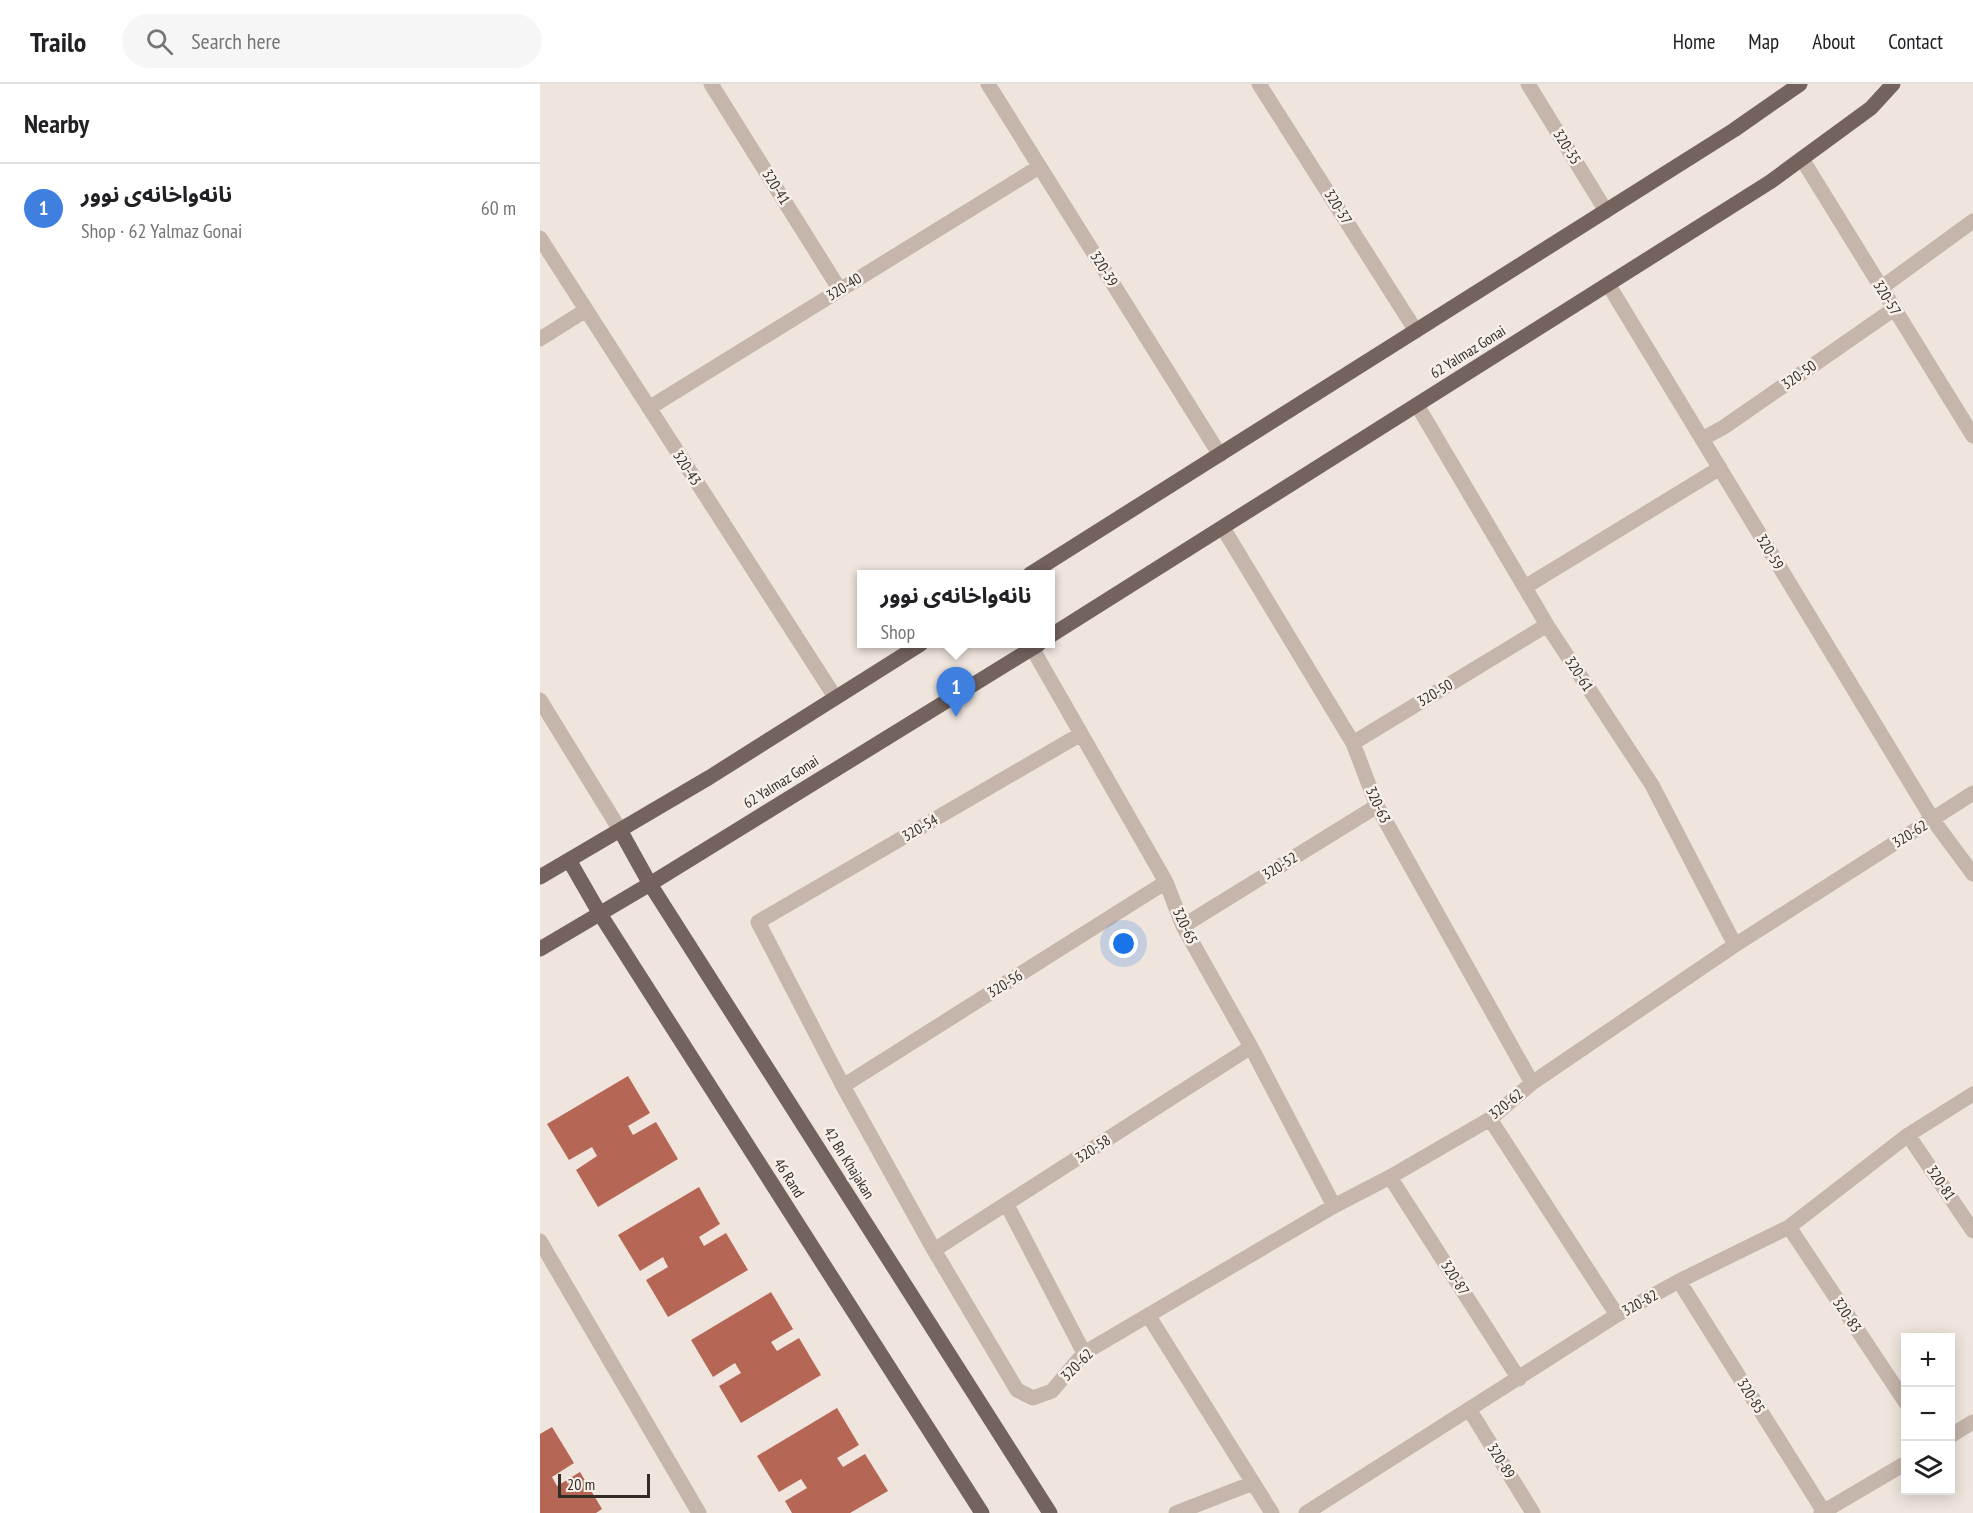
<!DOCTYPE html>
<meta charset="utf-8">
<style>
:root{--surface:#fff;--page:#f6f6f6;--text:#202124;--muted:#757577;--line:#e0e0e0;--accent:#244f50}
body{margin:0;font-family:"PT Sans Narrow","Noto Sans Arabic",sans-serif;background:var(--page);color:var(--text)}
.controls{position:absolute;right:18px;bottom:18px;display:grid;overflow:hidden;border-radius:0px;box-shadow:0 3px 15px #0003}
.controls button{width:54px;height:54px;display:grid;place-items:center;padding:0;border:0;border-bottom:2px solid var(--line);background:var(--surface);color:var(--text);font:30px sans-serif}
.scale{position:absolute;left:18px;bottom:15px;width:92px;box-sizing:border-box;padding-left:6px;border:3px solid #342c29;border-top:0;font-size:16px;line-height:21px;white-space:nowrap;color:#342c29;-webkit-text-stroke:4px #f7f0e9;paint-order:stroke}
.you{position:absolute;left:584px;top:860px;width:21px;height:21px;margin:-15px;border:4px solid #fff;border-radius:50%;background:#1a73e8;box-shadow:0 0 0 9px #1a73e833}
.badge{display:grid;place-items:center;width:39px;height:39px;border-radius:50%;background:var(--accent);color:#fff;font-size:20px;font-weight:700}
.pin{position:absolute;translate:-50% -50px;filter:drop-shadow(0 2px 3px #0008)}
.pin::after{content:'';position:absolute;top:32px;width:21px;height:18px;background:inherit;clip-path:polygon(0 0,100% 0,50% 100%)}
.popup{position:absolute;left:317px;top:486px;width:198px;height:78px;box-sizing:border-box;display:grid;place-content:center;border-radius:0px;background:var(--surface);filter:drop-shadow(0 2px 4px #0005);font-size:20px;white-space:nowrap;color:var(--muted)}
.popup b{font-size:22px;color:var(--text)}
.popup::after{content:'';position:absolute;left:50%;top:100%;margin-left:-12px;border:12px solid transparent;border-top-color:var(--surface)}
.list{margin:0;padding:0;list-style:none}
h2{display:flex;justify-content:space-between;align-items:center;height:78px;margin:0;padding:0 24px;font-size:26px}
h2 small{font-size:20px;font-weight:400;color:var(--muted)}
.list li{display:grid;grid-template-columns:39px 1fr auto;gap:18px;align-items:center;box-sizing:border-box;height:90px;padding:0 24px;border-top:2px solid var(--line)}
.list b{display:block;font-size:22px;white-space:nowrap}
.list p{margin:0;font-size:20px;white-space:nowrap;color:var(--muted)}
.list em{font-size:20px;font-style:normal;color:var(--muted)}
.icon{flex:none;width:33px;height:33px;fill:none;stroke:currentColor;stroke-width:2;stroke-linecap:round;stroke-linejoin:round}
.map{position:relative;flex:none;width:1433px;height:1429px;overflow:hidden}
header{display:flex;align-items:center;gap:36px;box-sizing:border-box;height:84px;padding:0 30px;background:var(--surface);border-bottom:2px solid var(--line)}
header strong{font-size:28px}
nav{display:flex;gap:33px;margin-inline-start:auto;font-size:21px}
.search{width:420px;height:54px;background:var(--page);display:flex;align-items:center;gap:15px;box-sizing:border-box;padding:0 21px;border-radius:33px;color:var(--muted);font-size:22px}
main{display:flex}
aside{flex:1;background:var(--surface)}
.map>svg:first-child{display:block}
.building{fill:#b66654}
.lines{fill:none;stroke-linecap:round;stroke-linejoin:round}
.minor{stroke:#c5b5ab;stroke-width:15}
.major{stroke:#74635c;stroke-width:15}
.labels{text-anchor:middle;stroke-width:5;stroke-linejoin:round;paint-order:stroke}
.street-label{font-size:15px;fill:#342c29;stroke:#f7f0e9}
</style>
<header>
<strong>Trailo</strong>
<div class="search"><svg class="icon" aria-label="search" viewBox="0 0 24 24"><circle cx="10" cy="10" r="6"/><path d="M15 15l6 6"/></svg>Search here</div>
<nav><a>Home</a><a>Map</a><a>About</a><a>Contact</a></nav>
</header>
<main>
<aside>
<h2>Nearby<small></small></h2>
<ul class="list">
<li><span class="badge" style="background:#3f7fe0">1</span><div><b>نانەواخانەی نوور</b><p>Shop · 62 Yalmaz Gonai</p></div><em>60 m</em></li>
</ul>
</aside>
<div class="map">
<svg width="1433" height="1429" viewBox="0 0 1433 1429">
<rect width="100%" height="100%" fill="#efe5dd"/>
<path class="building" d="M88,992L110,1029L88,1042L93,1051L116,1038L138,1075L58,1123L36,1086L57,1072L52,1063L29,1076L7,1040Z
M159,1103L180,1140L159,1153L164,1162L186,1149L208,1186L128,1233L106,1196L128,1183L123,1173L100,1187L78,1151Z
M231,1208L253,1245L231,1258L237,1267L259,1254L281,1291L201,1339L179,1302L201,1289L195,1279L173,1293L151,1256Z
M297,1324L319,1361L297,1374L303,1383L325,1370L348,1407L310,1429H252L245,1417L267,1404L261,1395L239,1408L217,1372Z
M12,1343L34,1379L12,1393L17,1402L40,1388L62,1425L56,1429H0V1350Z"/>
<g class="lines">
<path class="minor" d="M171,0L300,206
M448,0L680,371
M719,0L876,247
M988,0L1066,127
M1262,75L1433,352
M0,154L295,613
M1068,200L1393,736L1433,790
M1341,204L1433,137
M0,255L46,226
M877,321L1007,541L1112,701L1195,861
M109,324L499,83
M1162,355L1184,343L1354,225
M683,444L813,659L837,722L992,999
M985,503L1180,384
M492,564L626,798L643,842L711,963L794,1122
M0,616L80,746
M541,650L218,838L303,1002L394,1166L477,1306L493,1314L512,1307L544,1269L794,1122L850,1093L950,1035L992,999L1195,861L1433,709
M813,659L1007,541
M643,842L837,722
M303,1002L626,798
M950,1035L1077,1231
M1368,1051L1433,1147
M850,1093L979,1295
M467,1121L544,1269
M1249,1143L1366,1319
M0,1157L159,1429
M394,1166L711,963
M1139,1197L1284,1428
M608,1231L732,1429
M929,1325L993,1429
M1410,1352L1433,1338
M636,1429L713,1399
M766,1429L1077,1231L1139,1197L1249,1143L1368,1051L1433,1010
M1281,1429L1366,1379"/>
<path class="major" d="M490,490L1194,46L1260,0
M510,552L1230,98L1331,24L1353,0
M80,746L110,800L510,1429
M29,776L60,830L442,1429
M0,793L170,693L381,560
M0,865L110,800L499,560"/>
</g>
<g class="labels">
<g class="street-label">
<text transform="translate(1027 63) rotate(58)" y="5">320-35</text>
<text transform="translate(236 103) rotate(58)" y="5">320-41</text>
<text transform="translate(798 123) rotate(58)" y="5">320-37</text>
<text transform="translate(564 185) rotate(58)" y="5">320-39</text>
<text transform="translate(304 203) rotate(-32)" y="5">320-40</text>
<text transform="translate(1347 214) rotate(58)" y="5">320-57</text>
<text transform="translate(928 268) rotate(-32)" y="5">62 Yalmaz Gonai</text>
<text transform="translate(1259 291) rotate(-35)" y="5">320-50</text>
<text transform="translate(147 384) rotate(57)" y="5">320-43</text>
<text transform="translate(1230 468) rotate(59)" y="5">320-59</text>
<text transform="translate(1039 590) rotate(57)" y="5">320-61</text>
<text transform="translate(895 609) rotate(-31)" y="5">320-50</text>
<text transform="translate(241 698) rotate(-32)" y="5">62 Yalmaz Gonai</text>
<text transform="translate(838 721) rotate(65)" y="5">320-63</text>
<text transform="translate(380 744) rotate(-30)" y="5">320-54</text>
<text transform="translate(1370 750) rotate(-32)" y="5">320-62</text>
<text transform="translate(740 782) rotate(-32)" y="5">320-52</text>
<text transform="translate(645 842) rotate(65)" y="5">320-65</text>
<text transform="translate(465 900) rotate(-32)" y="5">320-56</text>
<text transform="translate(966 1020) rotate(-39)" y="5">320-62</text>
<text transform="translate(553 1065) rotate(-33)" y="5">320-58</text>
<text transform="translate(309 1079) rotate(58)" y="5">42 Bn Khajakan</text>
<text transform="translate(249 1094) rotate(58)" y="5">46 Rand</text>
<text transform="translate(1401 1099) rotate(56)" y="5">320-81</text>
<text transform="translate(915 1194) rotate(57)" y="5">320-87</text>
<text transform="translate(1100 1219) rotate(-29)" y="5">320-82</text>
<text transform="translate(1307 1231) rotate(56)" y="5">320-83</text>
<text transform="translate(537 1281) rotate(-45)" y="5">320-62</text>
<text transform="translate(1211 1312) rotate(58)" y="5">320-85</text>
<text transform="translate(961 1377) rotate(58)" y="5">320-89</text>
</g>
</g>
</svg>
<div class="controls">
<button>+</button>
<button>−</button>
<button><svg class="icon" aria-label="layers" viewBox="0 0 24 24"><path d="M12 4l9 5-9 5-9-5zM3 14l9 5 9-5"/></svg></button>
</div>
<div class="scale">20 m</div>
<div class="you"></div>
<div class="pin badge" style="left:416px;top:633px;background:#3f7fe0">1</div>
<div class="popup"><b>نانەواخانەی نوور</b>Shop</div>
</div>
</main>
